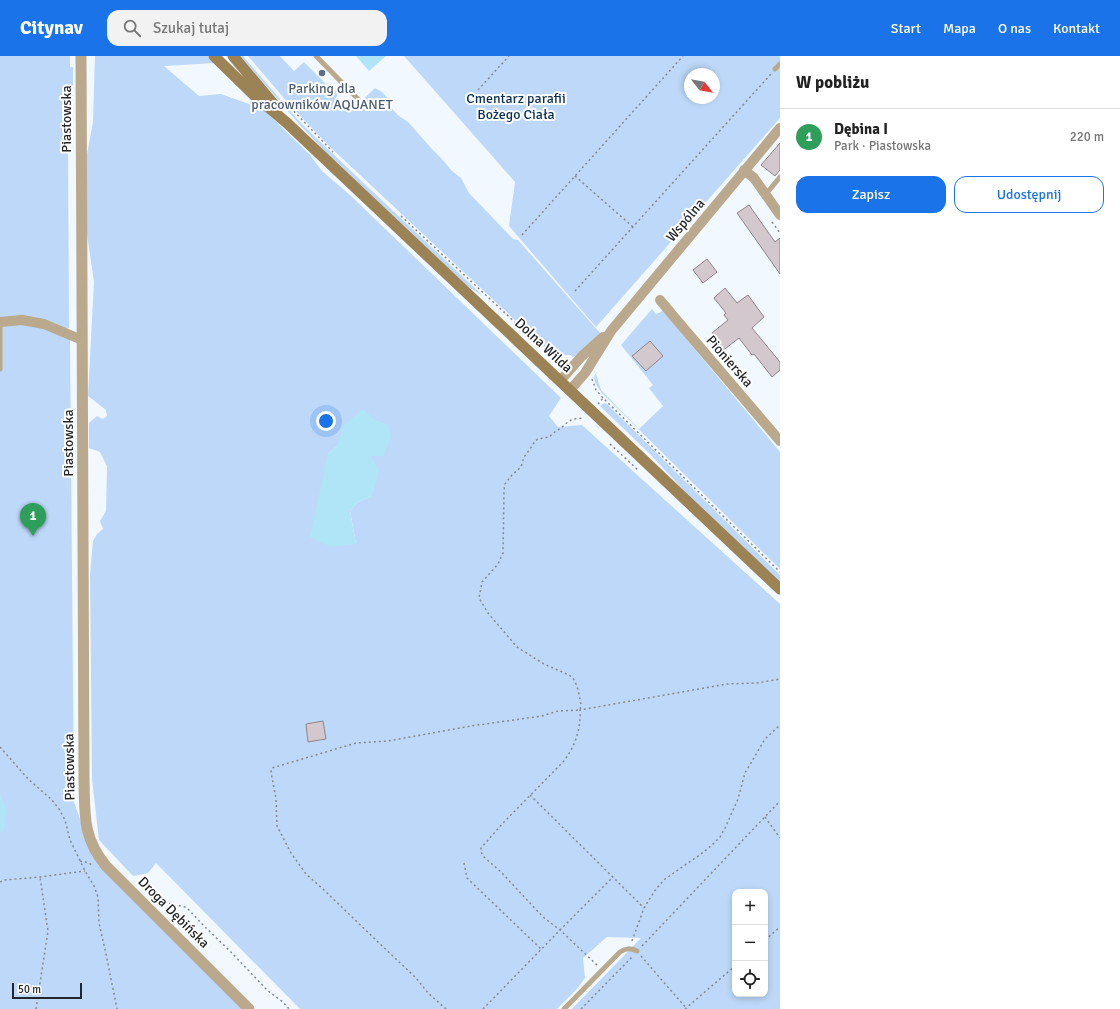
<!DOCTYPE html>
<html lang="pl">
<meta charset="utf-8">
<style>
:root{--surface:#fff;--page:#f2f2f2;--text:#222;--muted:#767676;--line:#e0e0e0;--accent:#1a73e8}
body{margin:0;font-family:Signika,sans-serif;background:var(--page);color:var(--text)}
.controls{position:absolute;right:12px;bottom:12px;display:grid;overflow:hidden;border-radius:8px;box-shadow:0 2px 6px #0003}
.controls button{width:36px;height:36px;display:grid;place-items:center;padding:0;border:0;border-bottom:1px solid var(--line);background:var(--surface);color:var(--text);font:20px sans-serif}
.compass{position:absolute;left:684px;top:12px;width:36px;height:36px;border-radius:50%;background:var(--surface);box-shadow:0 2px 6px #0003;rotate:121deg}
.scale{position:absolute;left:12px;bottom:10px;width:70px;box-sizing:border-box;padding-left:4px;border:2px solid #24272a;border-top:0;font-size:11px;line-height:14px;white-space:nowrap;color:#24272a;-webkit-text-stroke:3px #fff;paint-order:stroke}
.you{position:absolute;left:326px;top:365px;width:14px;height:14px;margin:-10px;border:3px solid #fff;border-radius:50%;background:#1a73e8;box-shadow:0 0 0 6px #1a73e833}
.badge{display:grid;place-items:center;width:26px;height:26px;border-radius:50%;background:var(--accent);color:#fff;font-size:13px;font-weight:700}
.pin{position:absolute;translate:-50% -33px;filter:drop-shadow(0 1px 2px #0008)}
.pin::after{content:'';position:absolute;top:21px;width:14px;height:12px;background:inherit;clip-path:polygon(0 0,100% 0,50% 100%)}
.list{margin:0;padding:0;list-style:none}
h2{display:flex;justify-content:space-between;align-items:center;height:52px;margin:0;padding:0 16px;font-size:17px}
h2 small{font-size:13px;font-weight:400;color:var(--muted)}
.list li{display:grid;grid-template-columns:26px 1fr auto;gap:12px;align-items:center;box-sizing:border-box;height:56px;padding:0 16px;border-top:1px solid var(--line)}
.list b{display:block;font-size:15px;white-space:nowrap}
.list p{margin:0;font-size:13px;white-space:nowrap;color:var(--muted)}
.list em{font-size:13px;font-style:normal;color:var(--muted)}
.actions{display:flex;gap:8px;padding:12px 16px}
.actions a{flex:1;padding:9px 0;border:1px solid var(--accent);border-radius:12px;text-align:center;font-size:14px;color:var(--accent)}
.actions .main{background:var(--accent);color:#fff}
.icon{flex:none;width:22px;height:22px;fill:none;stroke:currentColor;stroke-width:2;stroke-linecap:round;stroke-linejoin:round}
.map{position:relative;flex:none;width:780px;height:953px;overflow:hidden}
header{display:flex;align-items:center;gap:24px;box-sizing:border-box;height:56px;padding:0 20px;background:var(--accent);color:#fff}
header strong{font-size:19px}
nav{display:flex;gap:22px;margin-inline-start:auto;font-size:14px}
.search{width:280px;height:36px;background:var(--page);display:flex;align-items:center;gap:10px;box-sizing:border-box;padding:0 14px;border-radius:12px;color:var(--muted);font-size:15px}
main{display:flex}
aside{flex:1;background:var(--surface)}
.map>svg:first-child{display:block}
.green{fill:#bdd8f8;fill-rule:evenodd}
.water{fill:#afe5f7}
.building{fill:#d2c8cd;stroke:#8e8489}
.lines{fill:none;stroke-linecap:round;stroke-linejoin:round}
.path{stroke:#85898e;stroke-width:1.5;stroke-dasharray:2 3;stroke-linecap:butt}
.service{stroke:#baa98c;stroke-width:5}
.minor{stroke:#baa98c;stroke-width:10}
.tertiary{stroke:#baa98c;stroke-width:11}
.secondary{stroke:#9c8356;stroke-width:11}
.service-dot{fill:#5c6f8a;stroke:#fff;stroke-width:1.5}
.labels{text-anchor:middle;stroke-width:4;stroke-linejoin:round;paint-order:stroke}
.service-label{font-size:14px;fill:#4e5e75;stroke:#fff}
.park-label{font-size:14px;fill:#082e52;stroke:#fff}
.street-label{font-size:14px;fill:#24272a;stroke:#fff}
</style>
<header>
<strong>Citynav</strong>
<div class="search"><svg class="icon" aria-label="search" viewBox="0 0 24 24"><circle cx="10" cy="10" r="6"/><path d="M15 15l6 6"/></svg>Szukaj tutaj</div>
<nav><a>Start</a><a>Mapa</a><a>O nas</a><a>Kontakt</a></nav>
</header>
<main>
<div class="map">
<svg width="780" height="953" viewBox="0 0 780 953">
<rect width="100%" height="100%" fill="#f2f8ff"/>
<path class="green" d="M0,0H70V11H73V36L68,88L69,272L66,273L70,284L74,746L81,766L85,783L243,953H0Z
M95,0H208L215,7L164,10L199,40L221,38L263,53L310,99L322,115L351,140L561,342L549,360L558,371L582,369L780,548V953H572L641,882L607,881L583,902L585,922L576,934L557,953H300L156,807L148,817L133,820L99,784L92,723L90,518L93,485L97,478L103,473L100,465L106,455L107,410L100,396L89,392V367L97,360L103,363L107,360L106,354L88,340L94,226L87,178V98L93,66ZM337,390L372,440L358,446L350,455L356,488L328,398ZM323,665L326,683L309,686L306,668ZM735,836H765V938H735Z
M240,0H243L297,63L314,80L483,240L467,230L331,102L300,69Z
M248,0H280L294,15L304,6L333,35L337,32L338,37L336,42L350,56L375,32L382,36L386,40L393,54L399,60L408,66L432,93L441,102L452,115L461,122L469,137L513,183L518,184L600,277L577,299L573,301L570,299H555L547,294L328,89L289,48Z
M404,0H780V62L596,271L509,170L515,126ZM690,18H714V42H690Z
M652,253L656,258L663,255L780,396V513L606,341C600,335 592,326 595,318H596L601,334L639,373L663,350L649,332L653,329L621,289Z
M604,347L607,348L780,519V526L691,442L649,397L600,350Z"/>
<path class="water" d="M356,0H386L369,15Z
M363,353L375,364L389,369L391,381L383,400H371L379,415L372,440L358,446L350,455L356,488L331,491L310,481L328,398L337,390L344,369Z
M0,738L7,755L4,774L0,777Z"/>
<path class="building" d="M780,87V114L775,120L761,109Z
M749,149L775,186L780,182V218L737,157Z
M707,203L717,216L703,227L693,214Z
M725,232L737,247L748,239L764,261L752,272L780,306V314L772,321L754,298L752,299L739,282L717,299L719,286L712,277L728,264L724,259L726,257L714,242Z
M650,285L663,300L646,315L632,300Z
M323,665L326,683L308,686L306,668Z"/>
<g class="lines">
<path class="path" d="M478,34L509,0
M287,48L333,96
M575,120L633,171
M401,160L549,298L556,301H565L568,303
M772,166L780,177
M522,179L683,0
M575,235L771,18
M592,323L596,334L603,342L780,516
M598,348L603,342
M610,388L638,414
M0,691L28,723L51,743L59,753L65,764L70,784L85,815L94,830L98,841L99,867L106,898L117,953
M530,739L644,852
M765,761L780,782
M80,805L89,807L93,810
M464,807L467,822L541,893
M0,826L4,824L40,821L85,815
M151,840H154L163,846L185,851L189,854L204,870L230,895L268,935L283,946L289,953
M765,884L780,871
M632,885L644,852L656,833L665,823L701,798L711,790L720,781L725,772L738,743L745,717L765,683L780,669
M642,890L780,745
M641,900L687,953
M597,909L560,874L543,861L501,816L484,801L481,796V792L504,766L563,706C575,691 581,673 580,654L727,628L757,627L780,623
M36,953L48,875L40,821
M446,953L428,937L416,922L378,886L324,834L306,818L291,797L277,770L276,743L271,716L272,712L356,687L388,685L471,670L542,660L558,655L580,654L581,649L579,638L577,630L573,622L569,619L544,608L517,591L488,557L479,542L482,526L498,508L503,497L504,434L505,428L512,419L521,411L524,401L530,393L535,385L538,383L549,381L556,375L561,372L569,365L574,363L583,362
M483,953L560,874L613,821
M581,953L633,900
M685,953L735,910"/>
<path class="service" d="M316,0L358,43
M775,13L780,8
M766,138L780,121
M0,313V266
M564,953L620,896C626,892 630,892 637,895"/>
<path class="minor" d="M744,114L754,122L780,159
M660,244L675,262L780,385
M0,266L22,264L44,268L82,284
M560,325L582,300L603,281
M570,334L585,317L611,275L780,72"/>
<path class="tertiary" d="M81,0L84,723C85,758 82,781 106,810L249,953"/>
<path class="secondary" d="M214,0L255,40L287,67L780,533
M233,0L277,52"/>
</g>
<circle class="service-dot" cx="322" cy="17" r="4"/>
<g class="labels">
<g class="service-label">
<text x="322" y="37">Parking dla<tspan x="322" dy="16">pracowników AQUANET</tspan></text>
</g>
<g class="park-label">
<text x="516" y="47">Cmentarz parafii<tspan x="516" dy="16">Bożego Ciała</tspan></text>
</g>
<g class="street-label">
<text transform="translate(66 63) rotate(-90)" y="5">Piastowska</text>
<text transform="translate(685 164) rotate(-50)" y="5">Wspólna</text>
<text transform="translate(544 289) rotate(43)" y="5">Dolna Wilda</text>
<text transform="translate(730 305) rotate(49)" y="5">Pionierska</text>
<text transform="translate(68 387) rotate(-90)" y="5">Piastowska</text>
<text transform="translate(69 711) rotate(-91)" y="5">Piastowska</text>
<text transform="translate(174 856) rotate(45)" y="5">Droga Dębińska</text>
</g>
</g>
</svg>
<div class="controls">
<button>+</button>
<button>−</button>
<button><svg class="icon" aria-label="locate" viewBox="0 0 24 24"><circle cx="12" cy="12" r="6"/><path d="M12 2v4M12 18v4M2 12h4M18 12h4"/></svg></button>
</div>
<svg class="compass" viewBox="-18 -18 36 36"><path d="M0-13l5 13h-10z" fill="#e53935"/><path d="M0 13l5-13h-10z" fill="#767676"/></svg>
<div class="scale">50 m</div>
<div class="you"></div>
<div class="pin badge" style="left:33px;top:480px;background:#2e9e5b">1</div>
</div>
<aside>
<h2>W pobliżu<small></small></h2>
<ul class="list">
<li><span class="badge" style="background:#2e9e5b">1</span><div><b>Dębina I</b><p>Park · Piastowska</p></div><em>220 m</em></li>
</ul>
<div class="actions"><a class="main">Zapisz</a><a>Udostępnij</a></div>
</aside>
</main>
